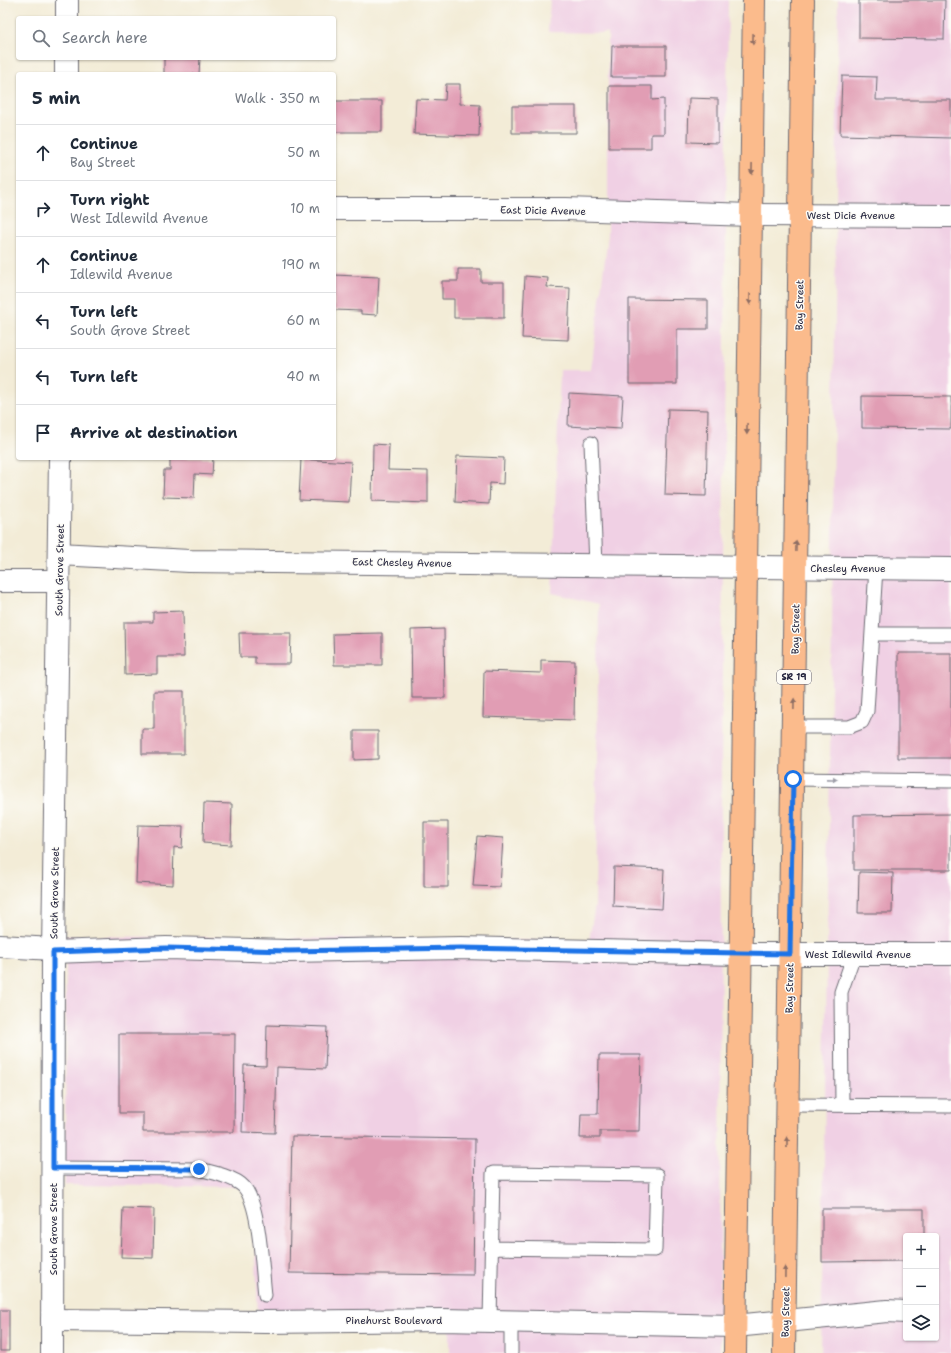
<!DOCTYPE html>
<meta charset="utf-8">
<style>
:root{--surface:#fff;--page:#f6f6f7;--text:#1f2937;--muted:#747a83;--line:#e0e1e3}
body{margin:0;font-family:"Shantell Sans",sans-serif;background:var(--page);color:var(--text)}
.controls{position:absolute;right:12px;bottom:12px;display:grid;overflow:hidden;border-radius:4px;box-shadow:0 1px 3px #0004}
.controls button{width:36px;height:36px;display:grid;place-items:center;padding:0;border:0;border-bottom:1px solid var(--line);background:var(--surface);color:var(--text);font:20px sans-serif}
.stop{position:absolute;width:12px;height:12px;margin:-9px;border:3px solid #1a73e8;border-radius:50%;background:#fff}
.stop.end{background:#1a73e8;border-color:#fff;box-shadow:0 1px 4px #0008}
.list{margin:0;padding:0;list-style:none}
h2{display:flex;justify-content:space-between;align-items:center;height:52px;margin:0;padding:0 16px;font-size:17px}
h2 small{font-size:13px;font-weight:400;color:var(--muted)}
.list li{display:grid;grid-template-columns:26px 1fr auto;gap:12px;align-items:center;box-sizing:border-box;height:56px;padding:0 16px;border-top:1px solid var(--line)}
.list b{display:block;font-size:15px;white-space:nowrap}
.list p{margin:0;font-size:13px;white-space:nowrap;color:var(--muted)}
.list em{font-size:13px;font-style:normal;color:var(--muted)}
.icon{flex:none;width:22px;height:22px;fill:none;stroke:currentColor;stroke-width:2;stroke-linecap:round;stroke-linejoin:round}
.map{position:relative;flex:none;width:951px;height:1353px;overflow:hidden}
.search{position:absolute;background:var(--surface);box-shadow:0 1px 3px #0004;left:16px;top:16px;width:320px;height:44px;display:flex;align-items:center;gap:10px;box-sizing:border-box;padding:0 14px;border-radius:4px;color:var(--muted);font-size:15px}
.panel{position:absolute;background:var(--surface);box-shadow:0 1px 3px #0004;left:16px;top:72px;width:320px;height:388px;border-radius:4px}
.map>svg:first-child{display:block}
.built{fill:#f0d0e4;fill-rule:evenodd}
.building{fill:#e19db4}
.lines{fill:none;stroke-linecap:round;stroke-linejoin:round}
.service-casing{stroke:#6b6972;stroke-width:15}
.minor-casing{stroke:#6b6972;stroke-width:24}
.tertiary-casing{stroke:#6b6972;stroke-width:24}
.primary-casing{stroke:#6b6972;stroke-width:24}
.service{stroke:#fff;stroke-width:13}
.minor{stroke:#fff;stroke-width:22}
.tertiary{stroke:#fff;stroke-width:22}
.primary{stroke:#fbbb8c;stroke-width:22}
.oneway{fill:#8e6e64}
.oneway2{fill:#9c9ca7}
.route{stroke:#1a73e8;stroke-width:5}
.labels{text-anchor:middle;stroke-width:3;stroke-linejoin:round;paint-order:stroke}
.shield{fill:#fdfcf7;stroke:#646373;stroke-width:1}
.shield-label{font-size:9px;font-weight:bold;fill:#22223b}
.street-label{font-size:10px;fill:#22223b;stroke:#fdfcf7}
</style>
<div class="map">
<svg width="951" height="1353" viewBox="0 0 951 1353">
<rect width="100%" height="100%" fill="#fdfcf7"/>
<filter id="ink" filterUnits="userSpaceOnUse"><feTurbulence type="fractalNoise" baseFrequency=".025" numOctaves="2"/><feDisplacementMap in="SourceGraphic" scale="8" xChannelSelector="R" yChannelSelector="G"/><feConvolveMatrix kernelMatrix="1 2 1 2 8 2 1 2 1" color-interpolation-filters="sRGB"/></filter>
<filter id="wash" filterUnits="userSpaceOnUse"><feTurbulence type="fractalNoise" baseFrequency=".012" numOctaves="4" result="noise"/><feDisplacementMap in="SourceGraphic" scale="16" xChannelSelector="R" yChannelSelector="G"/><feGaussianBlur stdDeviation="0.9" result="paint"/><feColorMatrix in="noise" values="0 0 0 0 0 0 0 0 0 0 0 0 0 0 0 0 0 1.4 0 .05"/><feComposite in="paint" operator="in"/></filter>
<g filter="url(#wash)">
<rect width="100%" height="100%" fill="#f3ecd7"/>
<path class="built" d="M550,0H728L721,782L720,1353H450V1314L258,1322L254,1187L65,1185L66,936L589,941L595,905L599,604L552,593L560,370H591L608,235V33L548,32Z
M838,0H951V1256L949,1262L951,1263V1353H821L832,622ZM906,1236H936V1338H906Z"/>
<g id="blocks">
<path class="building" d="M859,0H945L944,39L859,38Z
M612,46H666V77H611Z
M164,58H200L199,74H164Z
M842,76L877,77L876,100H951V138L840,135Z
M446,84H460V104L480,105L479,136L414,134L416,99L445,100Z
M609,86H652V100L664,99V134H651V148H609Z
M689,98L718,99V143L688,142Z
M334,101H382V132H334Z
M512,106H576V133H512Z
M458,269H481V282H504V318H454V299H442V281H458Z
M334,275L379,277L377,315L361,314V311L334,310Z
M525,276L548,278L547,287L570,288L568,340L522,338Z
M629,299L708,300V329H677V384H629Z
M569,393L623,396L621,429L568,426Z
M862,396L951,397V429L862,428Z
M668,409L708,410L706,496L665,495Z
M373,444L389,445L388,470L428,471V503L372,501Z
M457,456L504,458L503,484L490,483L489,504L455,502Z
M170,458H213L212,475L195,474L194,498L163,497L164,470H170Z
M301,459L351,462L349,502L299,500Z
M183,611L184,657H157V674L125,675L124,622H153V612Z
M444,629L445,698H412L411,630Z
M239,633H291L290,664H255V657H240Z
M382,633V665H334L333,634Z
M898,653H951V758H898Z
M541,660L575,661L574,720L483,717L484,671L541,673Z
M154,691H184V754H142V729H154Z
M354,731H378V759L354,760Z
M204,803L232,804L231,845L203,843Z
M951,814V870H854V815Z
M424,822H448V887H424Z
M138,825L183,826L182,848L174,847L173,885L136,883Z
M477,836L503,838L500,887L473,886Z
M614,867L664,869L662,909L613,906Z
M859,872L893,873L892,913H858Z
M267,1025L327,1027L325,1069L277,1067L275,1133L242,1132L244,1065L266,1066Z
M119,1034H235L234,1132H143V1113H119Z
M599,1055H641L639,1131H600V1138H580L581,1114H598Z
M292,1136L475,1139L473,1275L289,1273Z
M123,1208L154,1209L153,1258L121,1257Z
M822,1209H924V1236H906V1261L822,1262Z
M0,1310H9V1351H0Z"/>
</g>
</g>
<g filter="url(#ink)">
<use href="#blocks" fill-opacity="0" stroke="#6b6972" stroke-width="1"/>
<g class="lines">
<defs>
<path id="service" d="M591,443L596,565
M872,634H951
M793,727H849L862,722L867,711L876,568
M793,779L951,781
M788,1105L951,1106
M842,1105L841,992L854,955
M53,1168L199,1169C212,1172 235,1177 244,1187C260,1206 262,1269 265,1295
M490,1321L493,1173L657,1175L655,1250L491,1248
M511,1322V1353"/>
<path id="minor" d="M334,209H566L751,215L951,216
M59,554L189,561L951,569
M0,581H58
M0,946L53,949
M53,952L166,948L288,951L461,948L740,954H951
M52,1320L265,1322L443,1320L735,1326L887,1311L906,1312"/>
<path id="tertiary" d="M67,18V0
M66,74V58
M52,1353L53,952L60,458"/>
<path id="primary" d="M735,1353L754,0
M784,1353L803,0"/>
</defs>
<use href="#service" class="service-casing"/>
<use href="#minor" class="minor-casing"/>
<use href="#tertiary" class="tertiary-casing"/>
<use href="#primary" class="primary-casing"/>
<use href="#service" class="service"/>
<use href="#minor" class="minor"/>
<use href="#tertiary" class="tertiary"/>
<use href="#primary" class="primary"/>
</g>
<defs><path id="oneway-solid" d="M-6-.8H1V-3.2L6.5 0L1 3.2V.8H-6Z"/></defs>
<g class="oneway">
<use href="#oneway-solid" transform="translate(753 39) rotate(91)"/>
<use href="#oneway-solid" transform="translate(752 169) rotate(91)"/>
<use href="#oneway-solid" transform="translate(750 299) rotate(91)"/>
<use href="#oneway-solid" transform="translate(747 429) rotate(91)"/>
<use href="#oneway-solid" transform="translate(796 546) rotate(-89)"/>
<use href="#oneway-solid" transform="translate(794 704) rotate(-89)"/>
<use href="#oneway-solid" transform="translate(787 1142) rotate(-89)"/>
<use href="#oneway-solid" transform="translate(785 1272) rotate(-89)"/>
</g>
<use class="oneway2" href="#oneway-solid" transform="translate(832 779) rotate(1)"/>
</g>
<g class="lines" filter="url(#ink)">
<path class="route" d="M199,1169L53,1168V952L166,948L288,951L461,948L790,954L793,779"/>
</g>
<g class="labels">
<rect class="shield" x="777" y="670" width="34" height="14" rx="3"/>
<g class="shield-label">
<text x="794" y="680">SR 19</text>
</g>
<g class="street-label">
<text transform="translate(543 210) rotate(1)" y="4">East Dicie Avenue</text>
<text x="851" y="219">West Dicie Avenue</text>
<text transform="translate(799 305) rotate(-89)" y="4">Bay Street</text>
<text transform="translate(402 562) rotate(1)" y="4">East Chesley Avenue</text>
<text x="848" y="572">Chesley Avenue</text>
<text transform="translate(59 570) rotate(-89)" y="4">South Grove Street</text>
<text transform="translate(795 629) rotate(-89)" y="4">Bay Street</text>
<text transform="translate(54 893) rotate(-89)" y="4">South Grove Street</text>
<text x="858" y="958">West Idlewild Avenue</text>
<text transform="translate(789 988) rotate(-89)" y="4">Bay Street</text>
<text transform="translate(53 1229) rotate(-90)" y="4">South Grove Street</text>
<text transform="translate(785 1312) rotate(-89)" y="4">Bay Street</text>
<text x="394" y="1324">Pinehurst Boulevard</text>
</g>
</g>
</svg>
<div class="controls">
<button>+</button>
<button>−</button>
<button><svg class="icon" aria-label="layers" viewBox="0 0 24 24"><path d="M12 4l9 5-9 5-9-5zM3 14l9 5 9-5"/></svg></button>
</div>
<div class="stop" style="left:793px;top:779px"></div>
<div class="stop end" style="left:199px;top:1169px"></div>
<div class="search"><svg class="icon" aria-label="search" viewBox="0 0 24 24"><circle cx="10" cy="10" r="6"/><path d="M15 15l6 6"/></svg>Search here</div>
<section class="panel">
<h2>5 min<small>Walk · 350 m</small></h2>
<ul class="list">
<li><svg class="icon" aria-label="ahead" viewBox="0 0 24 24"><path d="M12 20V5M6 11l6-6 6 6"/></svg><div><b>Continue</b><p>Bay Street</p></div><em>50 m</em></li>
<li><svg class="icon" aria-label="right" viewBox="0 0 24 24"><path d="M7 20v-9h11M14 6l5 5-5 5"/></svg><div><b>Turn right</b><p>West Idlewild Avenue</p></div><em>10 m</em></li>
<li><svg class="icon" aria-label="ahead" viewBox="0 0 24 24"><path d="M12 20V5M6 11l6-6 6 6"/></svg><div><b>Continue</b><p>Idlewild Avenue</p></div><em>190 m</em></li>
<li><svg class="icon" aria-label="left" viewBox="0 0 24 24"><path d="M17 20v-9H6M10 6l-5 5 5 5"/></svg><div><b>Turn left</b><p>South Grove Street</p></div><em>60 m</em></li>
<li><svg class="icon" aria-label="left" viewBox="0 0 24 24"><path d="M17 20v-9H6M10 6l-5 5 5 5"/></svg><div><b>Turn left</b></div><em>40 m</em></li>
<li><svg class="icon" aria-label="arrive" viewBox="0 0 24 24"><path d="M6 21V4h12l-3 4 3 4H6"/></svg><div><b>Arrive at destination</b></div></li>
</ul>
</section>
</div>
